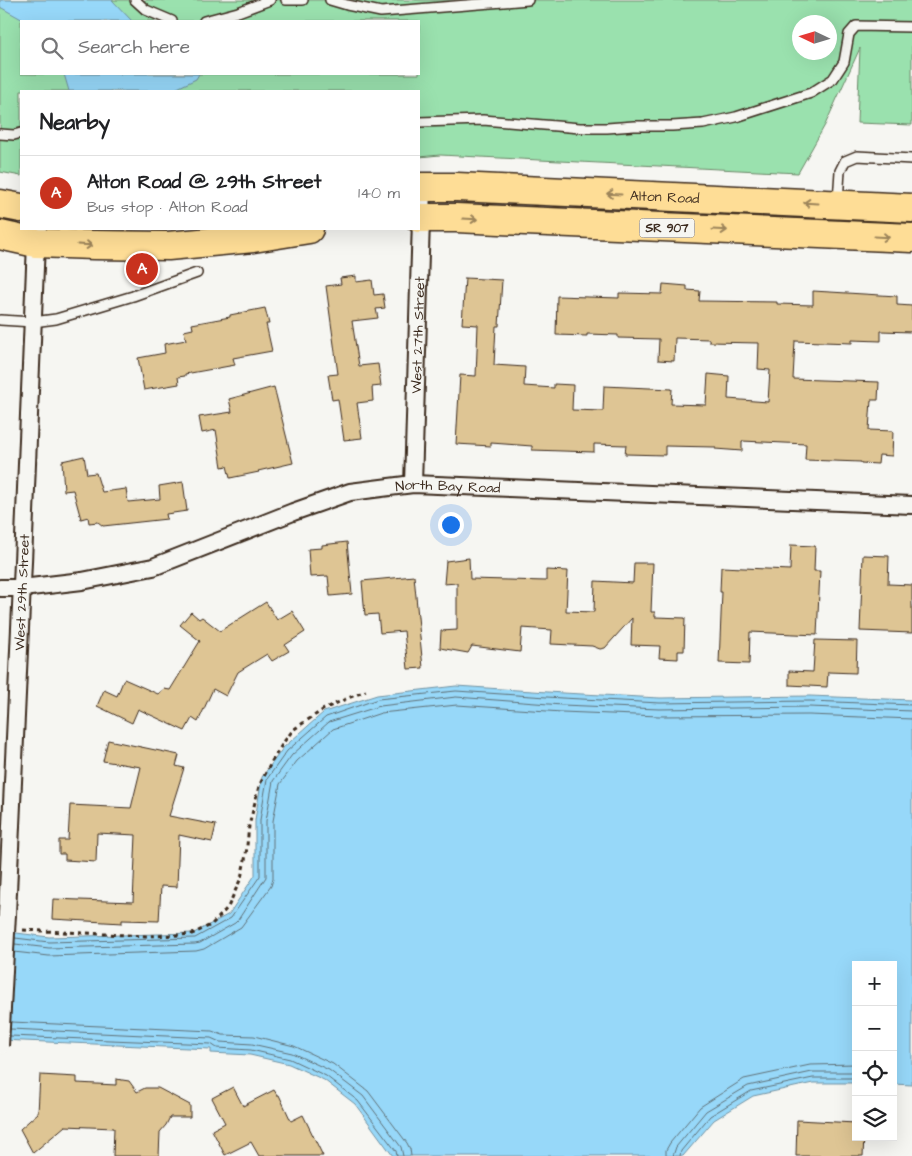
<!DOCTYPE html>
<meta charset="utf-8">
<style>
:root{--surface:#fff;--page:#f2f2f2;--text:#202124;--muted:#757577;--line:#e0e0e0;--accent:#c8321e}
body{margin:0;font-family:"Architects Daughter",sans-serif;background:var(--page);color:var(--text)}
.controls{position:absolute;right:15px;bottom:15px;display:grid;overflow:hidden;border-radius:0px;box-shadow:0 5px 20px #0002}
.controls button{width:45px;height:45px;display:grid;place-items:center;padding:0;border:0;border-bottom:1px solid var(--line);background:var(--surface);color:var(--text);font:25px sans-serif}
.compass{position:absolute;left:792px;top:15px;width:45px;height:45px;border-radius:50%;background:var(--surface);box-shadow:0 5px 20px #0002;rotate:274deg}
.you{position:absolute;left:450px;top:524px;width:18px;height:18px;margin:-12px;border:4px solid #fff;border-radius:50%;background:#1a73e8;box-shadow:0 0 0 8px #1a73e833}
.badge{display:grid;place-items:center;width:32px;height:32px;border-radius:50%;background:var(--accent);color:#fff;font-size:16px;font-weight:700}
.pin{position:absolute;translate:-50% -50%;border:2px solid #fff;box-shadow:0 1px 5px #0006}
.list{margin:0;padding:0;list-style:none}
h2{display:flex;justify-content:space-between;align-items:center;height:65px;margin:0;padding:0 20px;font-size:21px}
h2 small{font-size:16px;font-weight:400;color:var(--muted)}
.list li{display:grid;grid-template-columns:32px 1fr auto;gap:15px;align-items:center;box-sizing:border-box;height:75px;padding:0 20px;border-top:1px solid var(--line)}
.list b{display:block;font-size:19px;white-space:nowrap}
.list p{margin:0;font-size:16px;white-space:nowrap;color:var(--muted)}
.list em{font-size:16px;font-style:normal;color:var(--muted)}
.icon{flex:none;width:28px;height:28px;fill:none;stroke:currentColor;stroke-width:2;stroke-linecap:round;stroke-linejoin:round}
.map{position:relative;flex:none;width:912px;height:1156px;overflow:hidden}
.search{position:absolute;background:var(--surface);box-shadow:0 5px 20px #0002;left:20px;top:20px;width:400px;height:55px;display:flex;align-items:center;gap:12px;box-sizing:border-box;padding:0 18px;border-radius:0px;color:var(--muted);font-size:19px}
.panel{position:absolute;background:var(--surface);box-shadow:0 5px 20px #0002;left:20px;top:90px;width:400px;height:140px;border-radius:0px}
.map>svg:first-child{display:block}
.green{fill:#9ae1ae;stroke:#6a8666;fill-rule:evenodd}
.water{fill:#97d8f9;stroke:#7292a1}
.lines{fill:none;stroke-linecap:round;stroke-linejoin:round}
.shore{stroke:#607076;stroke-width:1}
.building{fill:#dec594;stroke:#3b2a1e}
.lane-casing{stroke:#3b2a1e;stroke-width:12}
.street-casing{stroke:#3b2a1e;stroke-width:20}
.highway-casing{stroke:#3b2a1e;stroke-width:31}
.path{stroke:#3b2a1e;stroke-width:3;stroke-dasharray:4 4;stroke-linecap:butt}
.lane{stroke:#f6f6f2;stroke-width:9}
.street{stroke:#f6f6f2;stroke-width:16}
.highway{stroke:#fedd96;stroke-width:28}
.street-bridge-casing{stroke:#3b2a1e;stroke-width:20;stroke-linecap:butt}
.street-bridge{stroke:#f6f6f2;stroke-width:16}
.oneway{stroke:#9c845a}
.labels{text-anchor:middle;stroke-width:4;stroke-linejoin:round;paint-order:stroke}
.shield{fill:#f6f6f2;stroke:#73675e;stroke-width:1}
.shield-label{font-size:12px;font-weight:bold;fill:#3b2a1e}
.street-label{font-size:14px;fill:#3b2a1e;stroke:#f6f6f2}
</style>
<div class="map">
<svg width="912" height="1156" viewBox="0 0 912 1156">
<rect width="100%" height="100%" fill="#f6f6f2"/>
<filter id="ink" filterUnits="userSpaceOnUse"><feTurbulence type="fractalNoise" baseFrequency=".02" numOctaves="2"/><feDisplacementMap in="SourceGraphic" scale="10" xChannelSelector="R" yChannelSelector="G"/><feConvolveMatrix kernelMatrix="1 2 1 2 8 2 1 2 1" color-interpolation-filters="sRGB"/></filter>
<g filter="url(#ink)">
<path class="green" d="M0,0H912V125L857,123L860,48L825,125L798,173L440,155L419,157V91H21V176L0,172ZM21,21H419V74H21ZM800,22H830V52H800Z"/>
<path class="water" d="M0,0H112L132,21H25L0,7Z
M64,74H199L196,79L171,91H69Z
M456,686L563,693L660,698L810,696L912,700V1085L893,1084V965H856V1083H813L753,1096L714,1120L683,1156H393L355,1104L324,1080L289,1064L250,1055L211,1053V1049L0,1040V931L49,937L194,933L229,914L255,875V820L262,777L283,748L324,712L377,695Z"/>
<g class="lines">
<path class="shore" d="M15,938L49,942L195,938L231,918L260,876V820L267,779L287,751L326,717L378,699L456,691L562,698L660,703L810,701L912,705
M15,944L49,948L195,944L200,943L235,923L238,920L266,877V821L273,781L292,755L329,722L380,706L456,697L562,705L659,709L809,707L912,711
M14,952L49,956L196,951L204,949L241,927L271,886L273,879V821L280,784L297,761L333,729L381,713L457,705L562,712L659,716L809,715L912,719
M11,1022L212,1031L223,1035L254,1036L294,1046L333,1064L368,1091L407,1143L410,1149L411,1156
M10,1029L211,1038L220,1042L252,1044L292,1053L329,1070L363,1096L401,1147L403,1156
M10,1036L211,1044L217,1048L251,1050L290,1059L326,1076L358,1101L396,1151L397,1156
M666,1156V1150L670,1143L700,1107L744,1079L810,1065L856,1064
M673,1156L676,1147L706,1111L748,1086L812,1072H856
M680,1156L681,1151L710,1116L751,1091L813,1078H856"/>
</g>
<path class="building" d="M356,276V282L372,280L374,295L383,294L385,308L376,309L378,318L352,321L359,366L378,364L381,386L372,387L373,401L357,403L362,438L344,440L338,399L332,400L328,375L338,374L326,286L341,284L340,278Z
M465,278L502,280L499,326H496L494,365L525,367L524,386L554,388V384L573,385L572,410L603,411L604,386L672,389L671,404L706,405L708,374L729,376L728,399L768,402L770,370L758,369L759,343L709,342V339L675,338L674,361L658,360L659,339L618,338V335L587,334V336L556,335L557,296L619,298V293L662,294L663,284L687,286V290L700,291L699,301L777,302V304L813,305V291L897,296V305L912,306V332L881,331V341L852,340V343L795,341L793,379L879,382L878,400H871L869,430L893,431L892,456L879,455L878,464L861,463V462L805,460L806,444L742,441V451L715,449V447L665,446V455L625,454L626,445L594,444V452L532,450V446L491,443V446L456,444L460,375L476,376L478,325L462,324Z
M265,308L269,324H266L272,351L233,358L235,365L185,374V376L178,377L179,384L144,390L138,358L165,353L164,344L186,340L184,331L193,329L192,324L230,317V315Z
M274,387L293,463L258,471L259,472L230,478L227,466L222,467L216,430L202,433L199,417L232,412L229,399Z
M84,456L87,474L96,473L102,492L126,489L128,502L160,499L159,486L183,482L187,511L166,514L167,519L103,526L98,522L89,523L88,517L81,519L73,490L64,491L62,461Z
M347,542L352,594L330,596L328,576L310,577L308,549L322,548V545Z
M791,545L815,546L814,571H820L817,635L750,632L749,664L719,663L722,592H720L721,567L790,570Z
M863,555L889,556L888,584L912,585V633L860,631Z
M469,558L470,579L546,581V570L568,571L566,611L594,612L595,581L633,583L634,563H653L651,612H655V617L685,618L684,651H678V659L659,658L660,646L631,645L632,618L605,648L600,649L592,646L551,644L552,630L522,628L520,652L472,646L468,653L440,648L441,631L457,630V583L444,584L446,561Z
M414,576L423,668L408,669L404,631L380,633L378,614L365,615L362,581Z
M266,602L277,620L292,611L305,632L285,645L289,651L272,661L267,654L238,672L226,696L213,689L198,722L192,718L185,731L138,709L132,723L97,706L104,690L117,696L124,679L158,694L164,689L170,690L200,641L180,625L191,612L199,619L202,617L220,631Z
M815,640L857,641L856,673L828,672L827,687L789,685V671L813,672Z
M108,740L179,755L176,766L184,768L169,816L216,825L212,842L179,835L177,887L161,886L159,921L122,920V923L52,919L53,899L133,902L136,835L97,833L96,862L65,860V854H59V840H68L70,805L131,808L141,767L103,761Z
M40,1075L77,1077V1083L116,1085V1079L129,1081L137,1092L145,1088H158L190,1105V1117H170L166,1125L160,1132L159,1156H113L114,1128L65,1126L33,1153L20,1129L38,1113Z
M233,1087L243,1106L274,1090L277,1095H279L291,1121L303,1115L323,1156H259L251,1142L225,1155L212,1130L225,1123L212,1098Z
M797,1120L856,1123V1137H864L863,1156H796Z"/>
<g class="lines">
<defs>
<path id="lane" d="M135,0L146,10L172,21
M286,0H303
M330,0L347,5L381,12L528,0
M204,21L238,12L270,0
M419,122L483,120L580,128H607L634,126H672L703,124L736,117L811,93L833,79L844,62L849,34L856,26L912,27
M0,134L14,135L21,133
M838,201L840,171L845,161L857,156L912,159
M0,320L33,322L56,319L133,296L197,273"/>
<g id="street">
<path id="s1" d="M413,484L422,187"/>
<path id="s2" d="M0,588H22L82,581L153,567L293,512L350,492L413,484L912,505"/>
<path id="s3" d="M7,914L23,562L36,243L38,229"/>
</g>
<g id="highway">
<path id="s4" d="M419,187H457L912,208"/>
<path d="M0,204L21,208"/>
<path d="M419,218H456L912,238"/>
<path d="M0,235L36,243L94,245L168,246L253,238L309,229"/>
</g>
</defs>
<use href="#lane" class="lane-casing"/>
<use href="#street" class="street-casing"/>
<use href="#highway" class="highway-casing"/>
<path class="path" d="M23,930L146,936L181,935L192,934L211,925L219,917L228,907L241,878L246,855L249,826L259,786L272,761L283,743L293,730L324,709L348,698L366,691"/>
<use href="#lane" class="lane"/>
<use href="#street" class="street"/>
<use href="#highway" class="highway"/>
<defs>
<path id="street-bridge" d="M0,1046L7,914"/>
</defs>
<use href="#street-bridge" class="street-bridge-casing"/>
<use href="#street-bridge" class="street-bridge"/>
</g>
<defs><path id="oneway-shaft" d="M-6 0H5M1.5-3L5.5 0L1.5 3" fill="none" stroke-width="1.6" stroke-linecap="round" stroke-linejoin="round" transform="scale(1.25)"/></defs>
<g class="oneway">
<use href="#oneway-shaft" transform="translate(614 194) rotate(-177)"/>
<use href="#oneway-shaft" transform="translate(811 203) rotate(-177)"/>
<use href="#oneway-shaft" transform="translate(470 219) rotate(3)"/>
<use href="#oneway-shaft" transform="translate(720 230) rotate(3)"/>
<use href="#oneway-shaft" transform="translate(882 237) rotate(3)"/>
<use href="#oneway-shaft" transform="translate(85 245) rotate(3)"/>
</g>
</g>
<g class="labels">
<rect class="shield" x="639.5" y="218.5" width="55" height="19" rx="4"/>
<g class="shield-label">
<text x="667" y="232">SR 907</text>
</g>
<g class="street-label">
<text dy="5" stroke="none"><textPath href="#s4" startOffset="246">Alton Road</textPath></text>
<text dy="5" stroke="none"><textPath href="#s1" startOffset="149">West 27th Street</textPath></text>
<text dy="5" stroke="none"><textPath href="#s2" startOffset="464">North Bay Road</textPath></text>
<text dy="5" stroke="none"><textPath href="#s3" startOffset="322">West 29th Street</textPath></text>
</g>
</g>
</svg>
<div class="controls">
<button>+</button>
<button>−</button>
<button><svg class="icon" aria-label="locate" viewBox="0 0 24 24"><circle cx="12" cy="12" r="6"/><path d="M12 2v4M12 18v4M2 12h4M18 12h4"/></svg></button>
<button><svg class="icon" aria-label="layers" viewBox="0 0 24 24"><path d="M12 4l9 5-9 5-9-5zM3 14l9 5 9-5"/></svg></button>
</div>
<svg class="compass" viewBox="-18 -18 36 36"><path d="M0-13l5 13h-10z" fill="#e53935"/><path d="M0 13l5-13h-10z" fill="#757577"/></svg>
<div class="you"></div>
<div class="pin badge" style="left:142px;top:269px">A</div>
<div class="search"><svg class="icon" aria-label="search" viewBox="0 0 24 24"><circle cx="10" cy="10" r="6"/><path d="M15 15l6 6"/></svg>Search here</div>
<section class="panel">
<h2>Nearby<small></small></h2>
<ul class="list">
<li><span class="badge">A</span><div><b>Alton Road @ 29th Street</b><p>Bus stop · Alton Road</p></div><em>140 m</em></li>
</ul>
</section>
</div>
